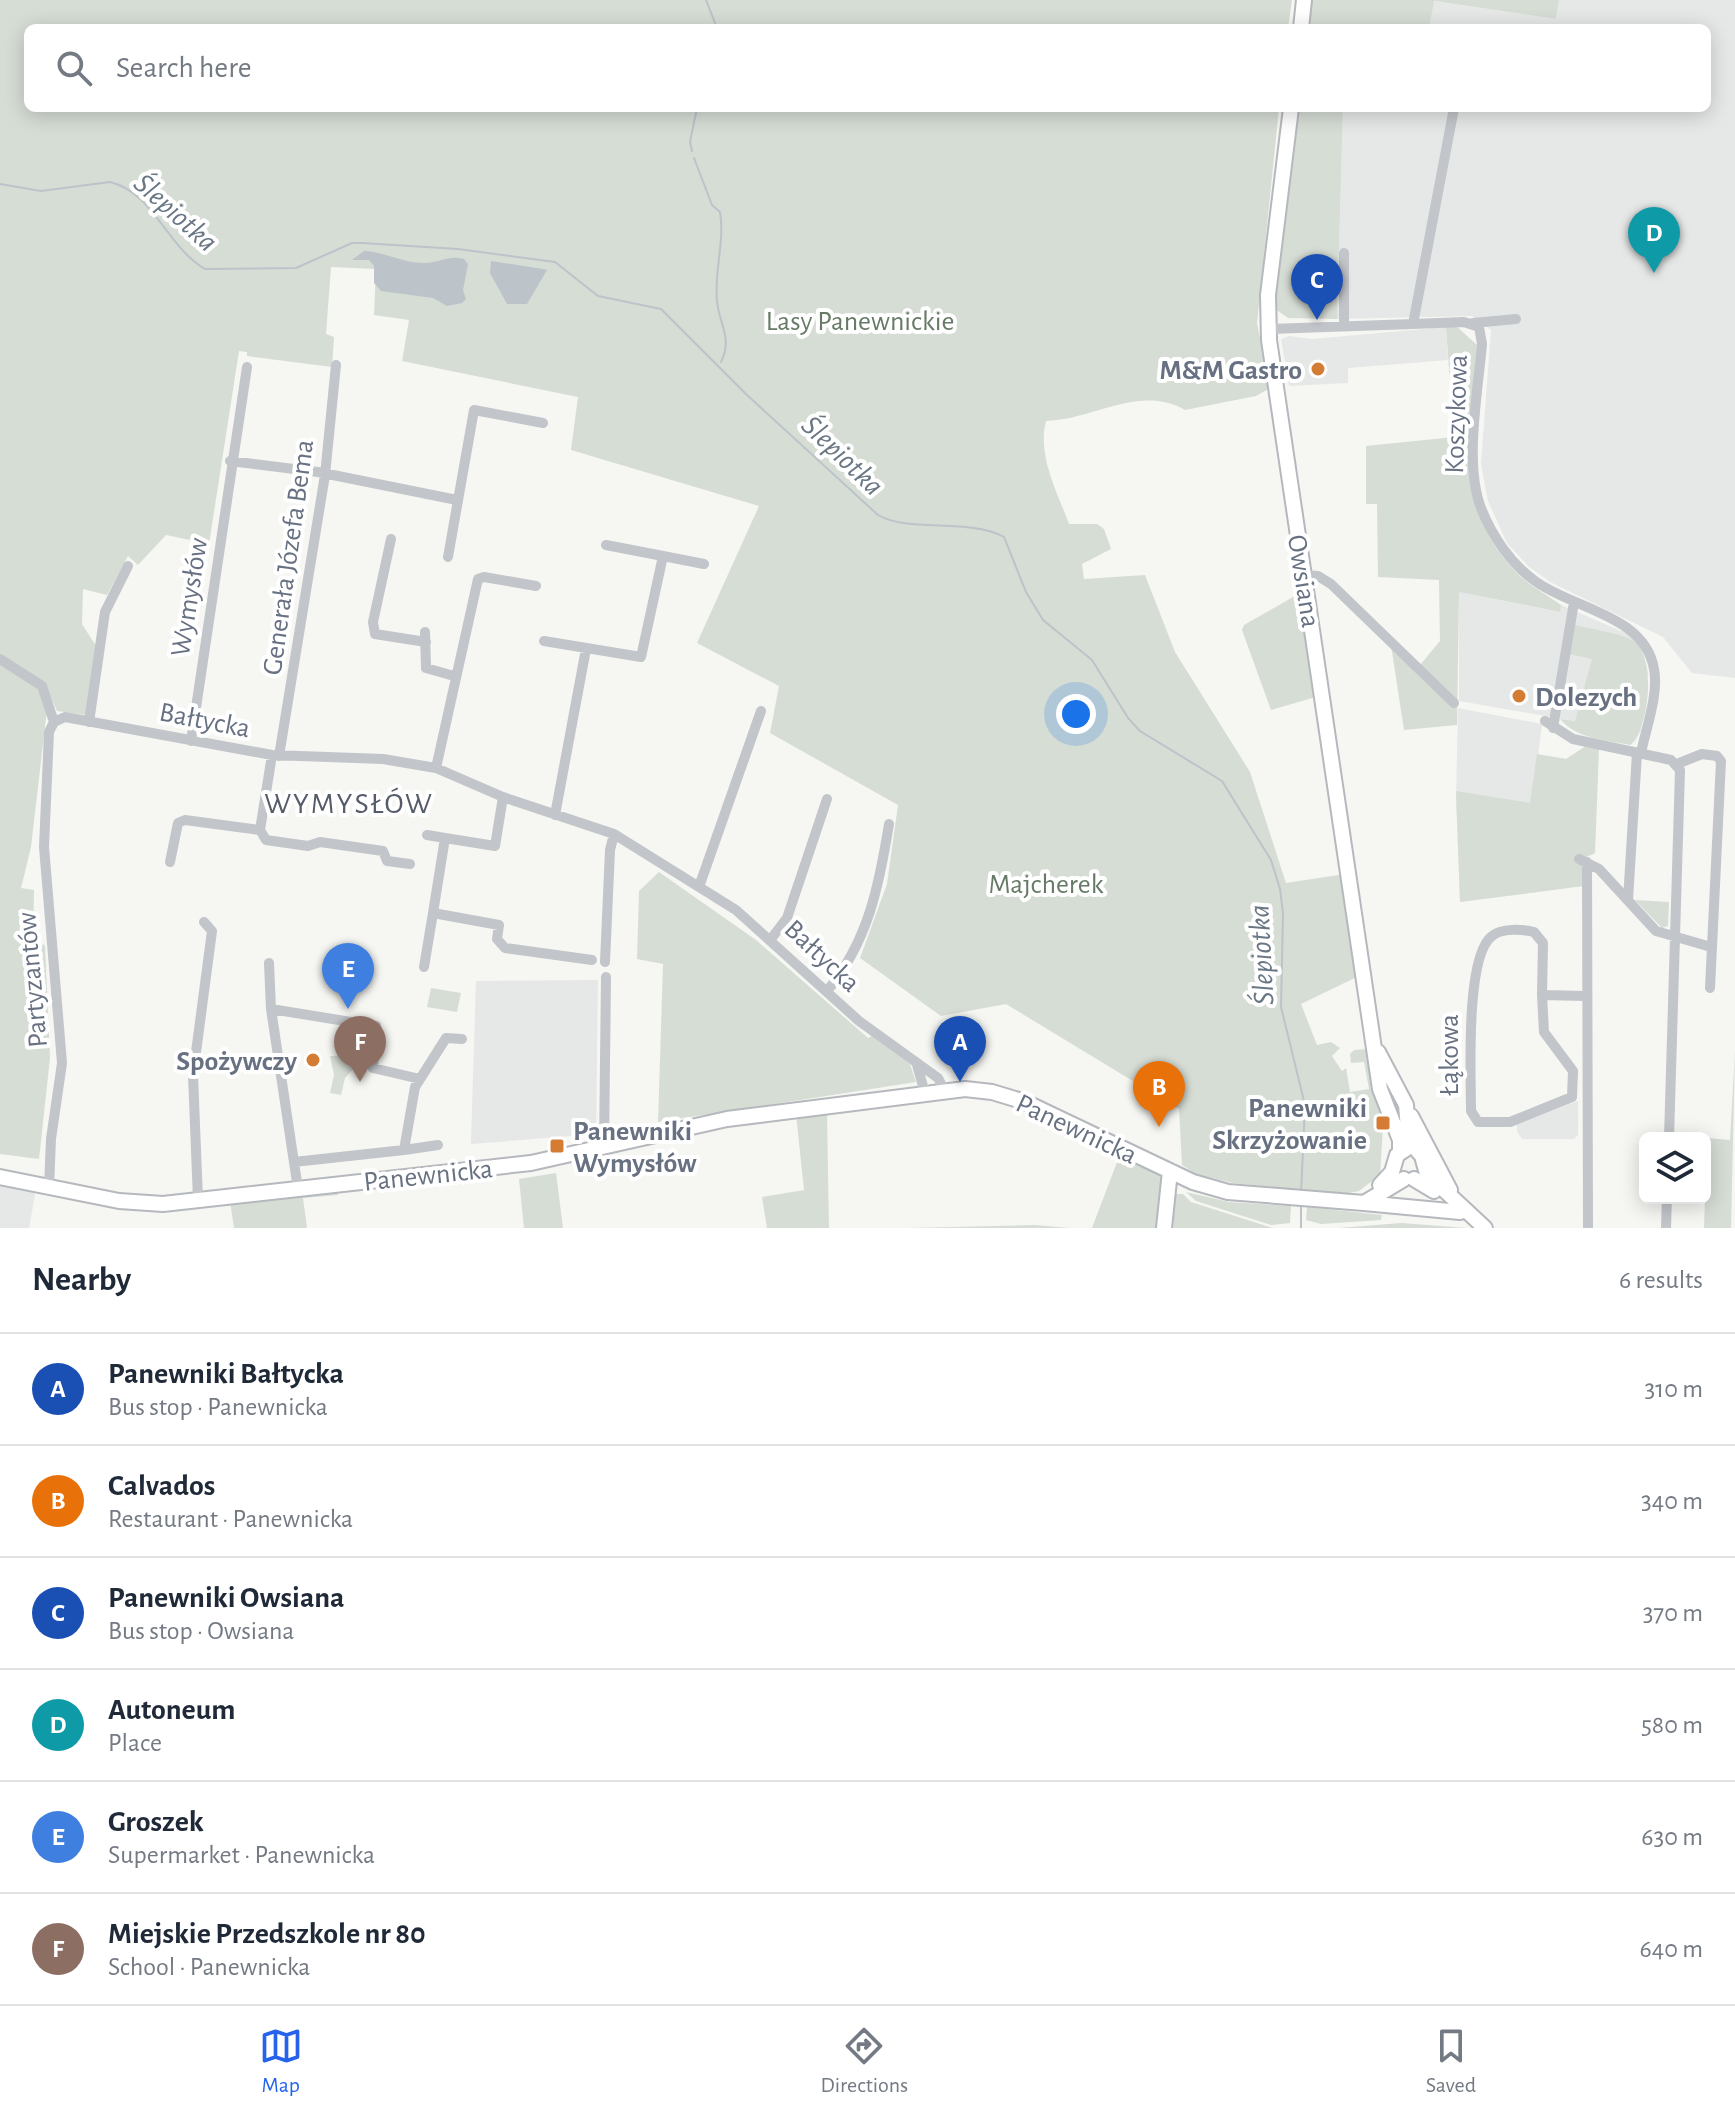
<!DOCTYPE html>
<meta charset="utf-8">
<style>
:root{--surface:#fff;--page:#f2f2f3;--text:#1f2937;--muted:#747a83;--line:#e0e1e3;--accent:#2563eb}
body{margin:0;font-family:"Alegreya Sans",sans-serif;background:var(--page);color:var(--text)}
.controls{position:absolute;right:24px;bottom:24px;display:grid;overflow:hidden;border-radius:12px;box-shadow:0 4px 20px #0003}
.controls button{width:72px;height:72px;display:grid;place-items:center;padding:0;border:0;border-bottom:2px solid var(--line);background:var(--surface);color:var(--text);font:40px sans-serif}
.you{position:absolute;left:1076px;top:714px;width:28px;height:28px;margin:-20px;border:6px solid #fff;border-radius:50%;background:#1a73e8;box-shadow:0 0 0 12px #1a73e833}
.badge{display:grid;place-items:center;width:52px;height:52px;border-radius:50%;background:var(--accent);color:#fff;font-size:26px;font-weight:700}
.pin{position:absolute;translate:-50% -66px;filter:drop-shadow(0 2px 4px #0008)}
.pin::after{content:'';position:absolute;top:42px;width:28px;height:24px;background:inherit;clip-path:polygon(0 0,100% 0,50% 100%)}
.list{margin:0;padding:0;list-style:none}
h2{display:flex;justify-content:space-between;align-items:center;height:104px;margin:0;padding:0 32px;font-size:34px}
h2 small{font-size:26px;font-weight:400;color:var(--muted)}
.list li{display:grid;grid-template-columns:52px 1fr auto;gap:24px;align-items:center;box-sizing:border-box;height:112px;padding:0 32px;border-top:2px solid var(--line)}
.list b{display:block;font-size:30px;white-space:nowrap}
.list p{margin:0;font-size:26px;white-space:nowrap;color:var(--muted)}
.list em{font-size:26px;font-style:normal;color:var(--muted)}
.icon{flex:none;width:44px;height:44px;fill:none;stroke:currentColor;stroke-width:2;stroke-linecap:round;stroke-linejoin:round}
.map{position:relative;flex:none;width:1735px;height:1228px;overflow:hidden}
.search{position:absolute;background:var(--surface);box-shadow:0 4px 20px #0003;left:24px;right:24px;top:24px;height:88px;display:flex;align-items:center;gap:20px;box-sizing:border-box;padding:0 28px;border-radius:12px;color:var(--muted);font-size:30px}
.sheet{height:776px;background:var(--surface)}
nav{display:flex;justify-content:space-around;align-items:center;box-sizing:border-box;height:112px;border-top:2px solid var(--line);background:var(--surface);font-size:22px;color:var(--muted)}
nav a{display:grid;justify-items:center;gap:4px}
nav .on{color:var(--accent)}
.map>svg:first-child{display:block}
.built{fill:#e6e7e7}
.green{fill:#d6ddd5}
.water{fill:#bcc3c9}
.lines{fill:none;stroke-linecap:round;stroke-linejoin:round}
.stream{stroke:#bcc3c9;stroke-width:2}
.secondary-casing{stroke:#b5b8bd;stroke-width:18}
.street{stroke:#c2c5c9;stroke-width:10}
.secondary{stroke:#fff;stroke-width:14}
.poi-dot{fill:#d57c34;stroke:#fff;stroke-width:3}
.labels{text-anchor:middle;stroke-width:8;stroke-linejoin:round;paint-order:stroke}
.park-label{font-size:28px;fill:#667a66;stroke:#fff}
.poi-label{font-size:28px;font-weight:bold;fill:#687182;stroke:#fff;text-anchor:end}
.street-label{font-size:28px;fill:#687182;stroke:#fff}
.water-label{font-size:30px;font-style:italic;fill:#697785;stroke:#fff}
.neighbourhood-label{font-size:30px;letter-spacing:2px;fill:#555b68;stroke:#fff}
</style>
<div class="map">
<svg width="1735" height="1228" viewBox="0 0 1735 1228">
<rect width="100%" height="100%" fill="#f6f6f3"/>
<path class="built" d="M1559,0H1735V678L1692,673L1663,637L1550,582L1528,566L1507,543L1488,501L1481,464L1491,330L1472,316L1337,319L1343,108H1707V28H1429L1433,1L1556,19Z
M1446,327L1448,360L1348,368V383L1289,386L1281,339L1289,336L1312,339Z
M1459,592L1559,612L1561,605L1630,635L1642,653L1648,672L1641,731L1635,741L1630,745L1585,723L1459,701Z
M1458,708L1542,724L1538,755L1566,759L1586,746L1595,853L1586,857L1583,886L1460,902L1456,798Z
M598,980L596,1134L471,1144L476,981Z
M1578,1101V1135L1574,1139H1522L1517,1131V1124Z
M0,1180L28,1186L35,1195L29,1228H0Z"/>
<path class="green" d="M0,0H1292L1288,28H28V108H1279L1257,323L1270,388L1256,396L1185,410C1140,384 1093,420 1046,421C1037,455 1057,492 1069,524H1097L1104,529L1111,549L1082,564L1084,579L1145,575L1175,652L1250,772L1286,883L1345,874L1361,975L1301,1004L1317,1045L1331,1042L1340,1048L1332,1056L1342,1071L1346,1068L1350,1092L1369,1089L1364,1062L1351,1063L1350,1054L1354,1050L1367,1049L1383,1127L1380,1175L1359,1191L1343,1194L1233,1183L1196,1174L1182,1165L1179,1109L1006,1004L941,1016L860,958L887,884L898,805L770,733L779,686L697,643L759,506L571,450L578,397L402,361L409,320L374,315L376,269L331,267L326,334L334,337L332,367L247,356V352L239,351L209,544L166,535L138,565L128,556L107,595L83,589L82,624L96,646L86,715L57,711L45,684L0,654Z
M1308,0H1559L1556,19L1434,1L1429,28H1305Z
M1296,108H1343L1337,319L1288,318L1274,308Z
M1455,325L1477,345C1471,428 1451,506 1516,572C1528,585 1546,594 1561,605L1560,612L1459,592L1457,725L1404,730L1391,645L1420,665L1440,641L1439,580L1378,577L1377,504H1366V446L1454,437L1446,327Z
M1300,593L1319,696L1271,710L1242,630L1244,625Z
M1574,625C1588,628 1623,634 1634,641C1657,658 1649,730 1630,745C1606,740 1577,739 1560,719L1575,721L1592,659L1569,654Z
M0,663L39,689L48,701L31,847L21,888L34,890L33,943L45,945L50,1058L39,1159L0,1154Z
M1586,746L1599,749L1595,853L1586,857L1583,886L1460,902L1456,791L1530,803L1537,754L1566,759Z
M659,872L756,940L868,1038L872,1036L910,1064L916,1082L658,1122L663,964L637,959L639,891Z
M1635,900L1669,902L1668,926L1662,928Z
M431,988L461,993L457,1012L427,1007Z
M339,1043L349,1045L347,1058L355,1061L356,1066L345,1078L341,1095L330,1093L334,1075L330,1056H337Z
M1735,1051L1731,1228H1704L1707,1138L1730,1140Z
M827,1112L829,1228H767L762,1197L804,1190L796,1114Z
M1119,1157L1133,1162L1135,1159L1161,1174L1157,1228H1092Z
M556,1173L563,1228H524L519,1179Z
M337,1191L338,1195L303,1198L307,1228H234L230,1201Z
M1186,1192L1229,1202L1291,1206L1290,1223L1271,1225L1196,1201Z
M1176,1194H1183L1191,1202L1273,1228H1172Z
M1307,1207L1382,1215L1381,1220L1321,1224L1306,1220Z
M1401,1223L1467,1228H1339Z
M1035,1225L1070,1228H907Z"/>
<path class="water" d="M364,251C386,252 405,264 427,263C441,262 449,255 464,259L468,264L463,290L466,299L462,303L447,306L433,298L381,291L374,283V266L369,260H352Z
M491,261L543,269L547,270L527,304H507L490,273Z"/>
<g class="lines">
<path class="stream" d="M706,0L717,28
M692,151L690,142L697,108
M694,158L712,205L720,212C725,241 714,271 717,301C719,324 733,338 721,362
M0,184L41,191L110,182C153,192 168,248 205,269L296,268L352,243H362L458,249L555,262L598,296L661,309L747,395L878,515C908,533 970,518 1004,537L1026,592L1043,620L1092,660L1128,718L1140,731L1222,781L1271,860L1280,889L1283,913L1281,1007L1305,1105L1301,1194
M1301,1204V1228"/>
<defs>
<path id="secondary" d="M1301,28L1304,0
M1291,108L1268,295L1269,340L1380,1089L1400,1140V1152
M1378,1052L1406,1105L1409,1141L1422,1156L1427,1174L1485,1228
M1411,1116L1450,1190
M0,1177L119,1201L163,1204L531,1163L727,1119L965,1089L992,1092L1025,1102L1193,1182L1228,1192L1364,1203L1404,1179
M1414,1179L1434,1191
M1380,1185L1392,1172L1397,1155L1406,1149
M1364,1203L1460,1212
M1164,1228L1170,1171"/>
</defs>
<use href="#secondary" class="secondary-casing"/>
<path class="street" d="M1473,323L1516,319
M1413,324L1464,322L1479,327L1482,344C1478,392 1464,464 1481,508C1492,536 1511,564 1535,581C1573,609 1645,615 1654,669C1659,694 1646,728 1641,753
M1344,326V253
M1267,329L1413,324L1454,108
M230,461L318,472L457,500
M391,539L373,622L375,634L426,642
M663,556L704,564
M448,557L474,410L543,423
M1304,575L1318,576L1331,584L1454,703
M425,632L426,668L454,676
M544,641L641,657L663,556L606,545
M0,659L42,686L54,722
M1545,721L1573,739L1671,760L1680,770L1669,1138
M54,722L65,717L272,755L383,759L436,768L503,797L614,834L736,910L859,1021L938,1078L945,1091
M89,722L105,612L128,566
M1553,728L1574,602
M191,741L247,367
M279,756L325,475L336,365
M1677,764L1702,754L1717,756L1721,761L1710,988
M436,768L478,579L484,577L536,586
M555,815L586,649
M260,830L272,755
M427,835L445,838
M1579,859L1599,869L1656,931L1711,947
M170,862L178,823L185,820L260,830L266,840L308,846L320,842L383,851L387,861L410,864
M1587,862L1588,1228
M700,884L761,711
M1628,900L1637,753
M433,913L445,838L495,846L503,797
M771,939L787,918L827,799
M605,962L610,850L614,834
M269,963L271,1009L298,1189
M424,967L433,913L499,925L497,939L505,948L592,960
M827,991C868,942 879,886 889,824
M1542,995L1544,1032L1573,1071L1572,1097L1510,1122H1478L1471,1111C1471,1077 1465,956 1492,936C1501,928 1523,929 1534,932L1543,943L1542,995L1586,996
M271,1009L376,1026L373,1068L420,1079
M917,1065L925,1093
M604,1148L606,977
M404,1150L438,1145
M294,1162L404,1150L415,1087L446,1038L462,1039
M49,1188L51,1139L62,1063L44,847L49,732L54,722
M198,1200L193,1075L212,931L204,922
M1666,1228L1667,1198"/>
<use href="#secondary" class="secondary"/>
</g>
<g class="poi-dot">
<circle cx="1318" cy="369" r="8"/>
<circle cx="1519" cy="696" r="8"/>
<circle cx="313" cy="1060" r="8"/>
<rect x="1375" y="1115" width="16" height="16" rx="4"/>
<rect x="549" y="1138" width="16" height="16" rx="4"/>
</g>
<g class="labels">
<g class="park-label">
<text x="860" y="330">Lasy Panewnickie</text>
<text x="1046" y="893">Majcherek</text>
</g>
<g class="poi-label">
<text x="1302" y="379">M&amp;M Gastro</text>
<text x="1535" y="706" text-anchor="start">Dolezych</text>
<text x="297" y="1070">Spożywczy</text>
<text x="1367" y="1117">Panewniki<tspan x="1367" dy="32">Skrzyżowanie</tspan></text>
<text x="573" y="1140" text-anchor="start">Panewniki<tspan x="573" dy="32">Wymysłów</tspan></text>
</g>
<g class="street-label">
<text transform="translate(1455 414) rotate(-88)" y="10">Koszykowa</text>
<text transform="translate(287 557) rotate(-82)" y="10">Generała Józefa Bema</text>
<text transform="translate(1305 581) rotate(81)" y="10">Owsiana</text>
<text transform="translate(188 597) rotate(-81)" y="10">Wymysłów</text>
<text transform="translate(205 719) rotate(11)" y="10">Bałtycka</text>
<text transform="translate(823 955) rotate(43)" y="10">Bałtycka</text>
<text transform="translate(31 980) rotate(-95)" y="10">Partyzantów</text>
<text transform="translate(1448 1055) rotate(-90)" y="10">Łąkowa</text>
<text transform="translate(1077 1128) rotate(25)" y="10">Panewnicka</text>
<text transform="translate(428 1174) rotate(-6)" y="10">Panewnicka</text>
</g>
<g class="water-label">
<text transform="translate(176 212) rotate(42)" y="10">Ślepiotka</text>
<text transform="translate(843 455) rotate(44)" y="10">Ślepiotka</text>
<text transform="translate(1261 955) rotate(-93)" y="10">Ślepiotka</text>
</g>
<g class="neighbourhood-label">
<text x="349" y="813">WYMYSŁÓW</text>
</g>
</g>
</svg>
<div class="controls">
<button><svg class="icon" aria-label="layers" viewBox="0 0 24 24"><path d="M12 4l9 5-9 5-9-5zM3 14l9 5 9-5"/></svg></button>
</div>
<div class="you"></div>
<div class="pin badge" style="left:960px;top:1082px;background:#1a4fb4">A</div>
<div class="pin badge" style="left:1159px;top:1127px;background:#e8710a">B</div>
<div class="pin badge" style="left:1317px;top:320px;background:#1a4fb4">C</div>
<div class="pin badge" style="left:1654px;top:273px;background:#0f9aa8">D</div>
<div class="pin badge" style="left:348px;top:1009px;background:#3f7fe0">E</div>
<div class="pin badge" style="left:360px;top:1082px;background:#8d6e63">F</div>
<div class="search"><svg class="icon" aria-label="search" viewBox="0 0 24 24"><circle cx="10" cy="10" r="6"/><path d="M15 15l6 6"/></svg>Search here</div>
</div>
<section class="sheet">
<h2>Nearby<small>6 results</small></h2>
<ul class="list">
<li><span class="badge" style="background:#1a4fb4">A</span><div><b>Panewniki Bałtycka</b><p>Bus stop · Panewnicka</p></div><em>310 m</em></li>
<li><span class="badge" style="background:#e8710a">B</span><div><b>Calvados</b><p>Restaurant · Panewnicka</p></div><em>340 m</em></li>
<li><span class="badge" style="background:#1a4fb4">C</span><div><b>Panewniki Owsiana</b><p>Bus stop · Owsiana</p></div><em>370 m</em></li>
<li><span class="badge" style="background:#0f9aa8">D</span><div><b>Autoneum</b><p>Place</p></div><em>580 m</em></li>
<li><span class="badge" style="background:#3f7fe0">E</span><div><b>Groszek</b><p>Supermarket · Panewnicka</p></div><em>630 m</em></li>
<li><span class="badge" style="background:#8d6e63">F</span><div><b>Miejskie Przedszkole nr 80</b><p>School · Panewnicka</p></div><em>640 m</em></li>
</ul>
</section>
<nav>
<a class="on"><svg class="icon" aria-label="map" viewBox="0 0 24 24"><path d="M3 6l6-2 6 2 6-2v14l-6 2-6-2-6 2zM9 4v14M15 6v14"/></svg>Map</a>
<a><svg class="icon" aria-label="directions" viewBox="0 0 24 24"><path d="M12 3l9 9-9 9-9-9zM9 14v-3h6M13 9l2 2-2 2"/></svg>Directions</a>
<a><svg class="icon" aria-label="saved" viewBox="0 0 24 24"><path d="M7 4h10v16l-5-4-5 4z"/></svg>Saved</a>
</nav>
